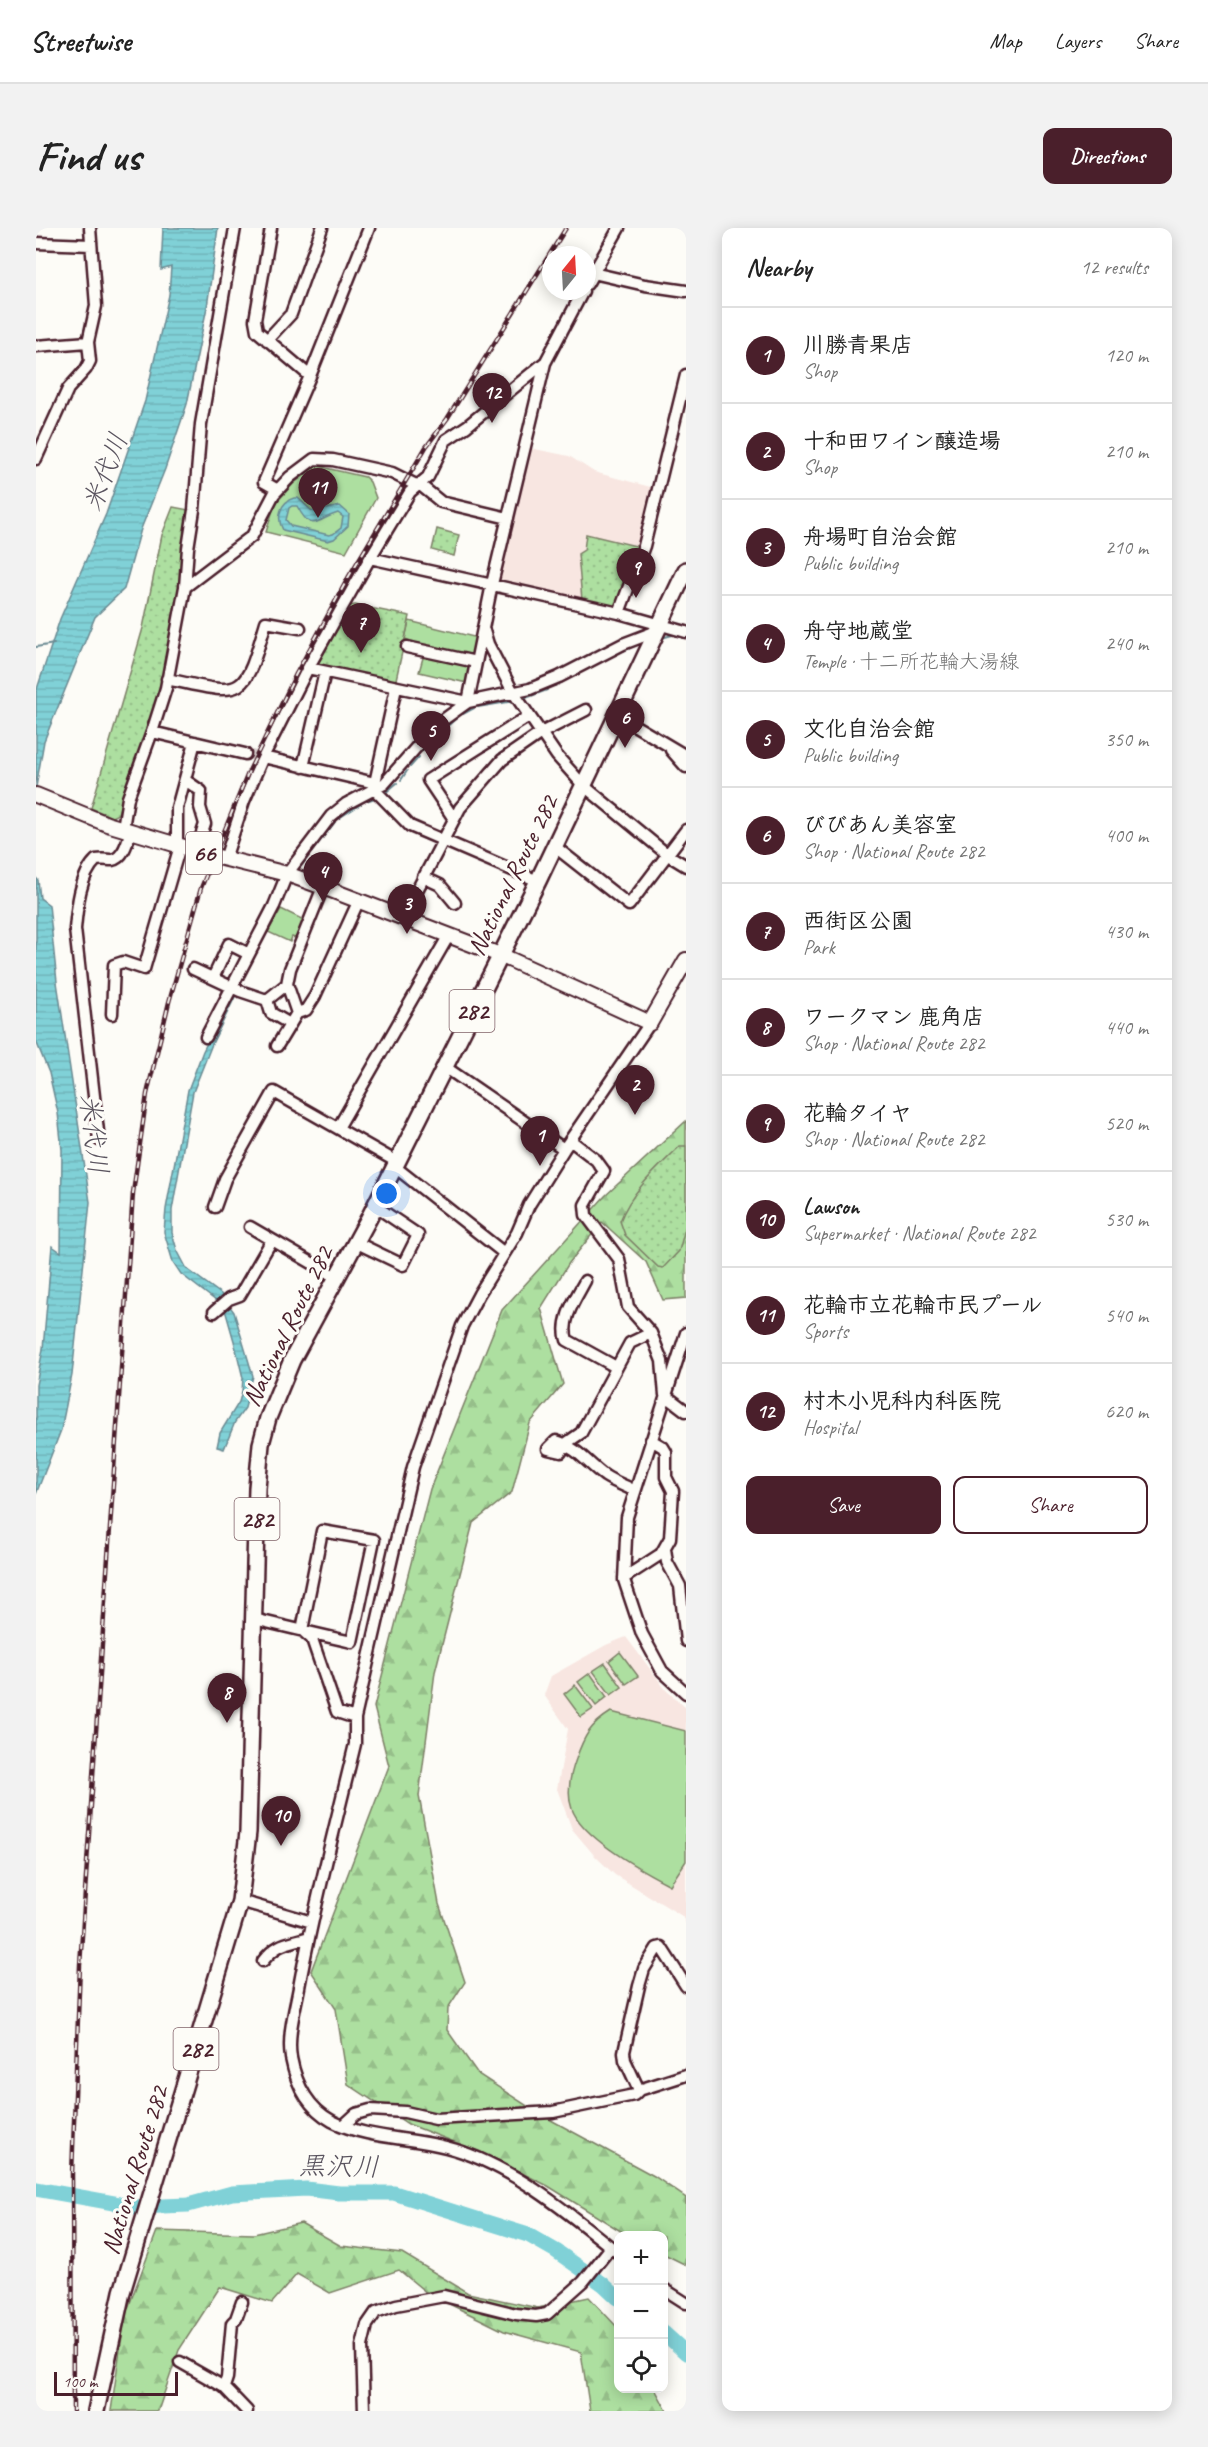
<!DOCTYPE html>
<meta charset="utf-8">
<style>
:root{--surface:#fff;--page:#f2f2f2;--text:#222;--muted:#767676;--line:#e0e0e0;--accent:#4a1f2b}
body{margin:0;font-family:Caveat,"Klee One",sans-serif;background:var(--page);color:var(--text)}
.controls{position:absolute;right:18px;bottom:18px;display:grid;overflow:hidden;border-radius:12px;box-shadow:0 3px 15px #0003}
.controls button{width:54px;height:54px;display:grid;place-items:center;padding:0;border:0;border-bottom:2px solid var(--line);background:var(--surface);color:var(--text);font:30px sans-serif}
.compass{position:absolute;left:506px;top:18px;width:54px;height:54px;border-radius:50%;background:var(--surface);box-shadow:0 3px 15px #0003;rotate:18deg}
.scale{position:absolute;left:18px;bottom:15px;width:124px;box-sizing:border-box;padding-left:6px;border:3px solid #4a1f2b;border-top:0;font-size:16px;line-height:21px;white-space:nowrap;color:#4a1f2b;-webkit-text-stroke:4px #fdfcf7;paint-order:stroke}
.you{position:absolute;left:351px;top:966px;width:21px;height:21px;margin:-15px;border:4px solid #fff;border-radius:50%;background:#1a73e8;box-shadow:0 0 0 9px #1a73e833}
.badge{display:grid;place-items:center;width:39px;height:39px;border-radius:50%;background:var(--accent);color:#fff;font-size:20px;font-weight:700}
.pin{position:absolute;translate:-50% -50px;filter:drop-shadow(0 2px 3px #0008)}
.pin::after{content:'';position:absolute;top:32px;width:21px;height:18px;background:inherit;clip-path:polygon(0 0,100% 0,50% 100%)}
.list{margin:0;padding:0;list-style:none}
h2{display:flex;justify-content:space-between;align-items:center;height:78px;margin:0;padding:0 24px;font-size:26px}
h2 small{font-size:20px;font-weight:400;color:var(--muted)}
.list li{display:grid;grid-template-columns:39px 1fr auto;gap:18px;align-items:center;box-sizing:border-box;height:96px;padding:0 24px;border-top:2px solid var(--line)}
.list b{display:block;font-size:22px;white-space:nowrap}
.list p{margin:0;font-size:20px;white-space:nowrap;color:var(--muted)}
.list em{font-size:20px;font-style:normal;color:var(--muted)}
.actions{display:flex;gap:12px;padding:18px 24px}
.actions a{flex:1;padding:14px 0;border:2px solid var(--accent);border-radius:12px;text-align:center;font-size:21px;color:var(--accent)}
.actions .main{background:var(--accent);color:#fff}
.icon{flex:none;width:33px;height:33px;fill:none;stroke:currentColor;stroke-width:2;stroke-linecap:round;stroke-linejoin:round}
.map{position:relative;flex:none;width:650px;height:2183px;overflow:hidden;border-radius:12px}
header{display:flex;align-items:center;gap:36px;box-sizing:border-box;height:84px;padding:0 30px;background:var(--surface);border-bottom:2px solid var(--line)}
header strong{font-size:28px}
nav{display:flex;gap:33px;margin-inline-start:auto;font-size:21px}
.intro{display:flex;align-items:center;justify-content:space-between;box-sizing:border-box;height:144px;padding:0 36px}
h1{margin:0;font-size:42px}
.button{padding:15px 27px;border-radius:12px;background:var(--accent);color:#fff;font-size:21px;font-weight:700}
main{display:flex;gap:36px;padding:0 36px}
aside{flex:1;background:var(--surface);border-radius:12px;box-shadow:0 3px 15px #0003}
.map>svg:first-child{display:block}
.built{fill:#f8e6e1}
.grass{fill:#addfa0;stroke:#7c7f66;stroke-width:1.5}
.forest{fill:url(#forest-firs);stroke:#7c7f66;stroke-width:1.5}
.park{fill:url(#park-dots);stroke:#7c7f66;stroke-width:1.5}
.water{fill:url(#water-rules);stroke:#6a8a92;stroke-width:1.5;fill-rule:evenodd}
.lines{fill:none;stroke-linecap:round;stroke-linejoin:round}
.stream{stroke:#6a8a92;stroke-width:2}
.river{stroke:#80d1d7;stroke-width:15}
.minor-tunnel{stroke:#d9d0ce;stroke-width:10;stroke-dasharray:10 5;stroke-linecap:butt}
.minor-casing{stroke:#4a1f2b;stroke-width:15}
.major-casing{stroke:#4a1f2b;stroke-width:18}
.highway-casing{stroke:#4a1f2b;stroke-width:20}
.minor{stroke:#fdfcf7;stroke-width:10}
.major{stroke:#fdfcf7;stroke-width:14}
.highway{stroke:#fdfcf7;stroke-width:15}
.rail-casing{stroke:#4a1f2b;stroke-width:4.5}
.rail{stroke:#fdfcf7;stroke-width:2;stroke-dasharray:7;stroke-linecap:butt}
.labels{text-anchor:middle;stroke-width:6;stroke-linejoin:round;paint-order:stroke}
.shield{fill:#fdfcf7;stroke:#806168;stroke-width:1.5}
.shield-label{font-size:24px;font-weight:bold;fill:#4a1f2b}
.street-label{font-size:26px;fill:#4a1f2b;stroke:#fdfcf7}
.water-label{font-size:27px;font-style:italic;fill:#5a545f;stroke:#fdfcf7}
</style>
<header>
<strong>Streetwise</strong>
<nav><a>Map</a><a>Layers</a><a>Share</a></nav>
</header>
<div class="intro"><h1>Find us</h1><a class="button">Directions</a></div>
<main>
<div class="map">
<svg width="650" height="2183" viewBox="0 0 650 2183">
<defs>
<pattern id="forest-firs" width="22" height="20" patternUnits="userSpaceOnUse" patternTransform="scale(1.5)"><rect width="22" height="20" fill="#addfa0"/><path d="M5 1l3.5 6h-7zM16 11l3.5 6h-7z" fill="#96bf8a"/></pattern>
<pattern id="park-dots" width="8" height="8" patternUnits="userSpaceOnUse" patternTransform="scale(1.5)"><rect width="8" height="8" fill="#addfa0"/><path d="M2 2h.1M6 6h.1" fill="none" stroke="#96bf8a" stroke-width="1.8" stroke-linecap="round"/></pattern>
<pattern id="water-rules" width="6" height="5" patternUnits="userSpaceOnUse" patternTransform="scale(1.5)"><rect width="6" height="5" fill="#80d1d7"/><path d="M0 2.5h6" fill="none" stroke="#70b3b9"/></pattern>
</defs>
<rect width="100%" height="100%" fill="#fdfcf7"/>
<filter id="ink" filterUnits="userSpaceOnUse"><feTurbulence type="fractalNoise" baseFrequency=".0167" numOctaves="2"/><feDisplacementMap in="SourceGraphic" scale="12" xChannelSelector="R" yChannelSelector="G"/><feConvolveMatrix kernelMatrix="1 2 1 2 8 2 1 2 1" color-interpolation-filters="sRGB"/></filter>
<g filter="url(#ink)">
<path class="built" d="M489,219L533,228L558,244L622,261L604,319L550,306L547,323L542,326L546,372L456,356Z
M590,1409L630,1462L650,1480V1696L646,1688L579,1647L558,1627L536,1601L521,1561L532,1501L508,1467L515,1448L570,1417Z"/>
<path class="grass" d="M281,238L329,249L334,254L340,270L310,324L230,304L239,276L257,256Z
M373,393L442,410L439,425L433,428L381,417L378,414L369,411Z
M388,426L429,436L434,442L431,455L383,444Z
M245,681L270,693L262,711L256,709L254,714L232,704Z
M584,1424L602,1448L590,1456L573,1433Z
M569,1435L586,1459L575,1467L557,1443Z
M554,1445L571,1469L560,1478L542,1454Z
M539,1457L557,1481L545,1489L528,1466Z
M575,1484L650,1503V1633L634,1657C607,1643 547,1610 536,1581C530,1564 534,1547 540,1531C548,1508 554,1497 575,1484Z"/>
<path class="forest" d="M650,893V1070L627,1072L610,1034L566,994L533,1035L505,1080L527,1156L494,1195L476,1264L437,1295L399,1444L383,1568L403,1676L429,1754L412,1780L411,1802L442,1846L502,1885L618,1948L650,1970V2037L628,2026V2008L591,2007L512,1958L444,1924L372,1896L312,1856L300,1781L275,1743L353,1538L338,1479L394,1261L466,1082L569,968Z
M265,1995L305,2018L366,2025L432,2065L502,2080L553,2069L582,2100V2160L619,2161L631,2183H554L545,2124L468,2103L391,2065L363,2042L294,2065L261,2046L236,2075L184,2059L143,2122L122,2183H75L89,2088L121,2003L218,2006Z"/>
<path class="park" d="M137,279L153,282C145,346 137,410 121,472C111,511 93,547 82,586L76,589L55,580L107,400L126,307Z
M401,301L423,307L418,328L396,322Z
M550,306L604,319L581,379L546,372L542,326L548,322Z
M319,377L374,388L359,456L276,439L309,379Z
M644,918H650V997L643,1023L627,1040L622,1039L589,1007L584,993C596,962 621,941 644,918Z"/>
<path class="water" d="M127,0H182L171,79L151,176L129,241L105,301L88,361L59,389L8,513L0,559V464L24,391L70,286L109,173L133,67L135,39L125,42Z
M258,270H262L275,282L282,285L285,282L304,278L313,286L312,298L298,311L292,313L247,302C240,290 244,274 258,270ZM256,278H261C276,306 279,292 302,285L307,289L305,300L297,306L293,307L255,298L250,292L253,280Z
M0,650L2,652L4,670L13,677L21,754L54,974L36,1147L25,1202L0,1266V1157L7,1121L16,1018L25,1024L26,922L22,885L13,845L0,813Z
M198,762L201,765L176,816L157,864L136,982V1005L141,1022L151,1041L185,1066L198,1084L217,1148L209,1180L199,1194L188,1221L181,1219L184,1205L203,1174L206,1163L207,1150L198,1113L190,1085L180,1073L145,1046L137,1034L128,1004L130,981L152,862L167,823Z"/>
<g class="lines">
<path class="stream" d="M629,409L640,406
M0,419L18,416
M580,426L603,416
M518,458L526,454
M487,471L511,462
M442,479L478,473
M427,486L438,480
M400,508L423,488
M374,539L383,529
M365,552L371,543
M348,566L361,555
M330,573L342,569
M303,590L325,576
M265,638L299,594
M245,674L253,658"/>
<path class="river" d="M0,1961L100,1979L152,1977L196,1965L270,1961L303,1965H358L492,2007L520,2023L567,2056L582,2070
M628,2105L650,2125"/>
<path class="minor-tunnel" d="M209,526L227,529"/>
<defs>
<path id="minor" d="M235,0L219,92L221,103L274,148
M0,15L55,17
M557,45L609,57L650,63
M551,56L583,0
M231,112L255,86L286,0
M0,118L52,114
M0,231L32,161L50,141L54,133L52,114L60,78L54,0
M383,256L405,274L472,290
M242,262L228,254L274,148L333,0
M334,330L583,385L650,404
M149,359L216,308L238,266L254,249L278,231L297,232L356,245L382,258
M583,385L608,318L650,147
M448,403L452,416L477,464L521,528L547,557L632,627L650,638
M371,419L440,434
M272,440L432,474L494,461L523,449L587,416L621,403
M131,451C209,468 207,472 230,394L264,400
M581,487L650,528
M116,504L209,526
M635,522L650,539
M227,529L339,555V562L374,598L502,653
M267,539L289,444
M149,552L165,563L164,579L169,596L160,623
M339,555L360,460
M418,591L392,552L493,488
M87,600L92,570L116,504L130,460L149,359L152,320L158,282L165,196L199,0
M141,617V580L159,514
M518,618L593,677L650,602
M189,631L208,573L227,529L272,440L334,330L374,264L392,249L410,212L431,198L508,135
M387,649L404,657L419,675
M367,689L424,580L466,532L505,505L550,482
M157,741L204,763L231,772L251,756
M177,750L193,716L213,726
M231,772L235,785L254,796
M261,785L251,756L254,741L287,659
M76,786L78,737L87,734L108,741L144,618
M170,809L238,678L251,646L295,588L310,576L348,556L400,497L432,474L456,356L509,135L547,63
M241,818L261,785L270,782L279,768L323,672
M409,839L528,921
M302,900L413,707
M63,912L39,701C41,679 44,647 60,632C66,631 71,632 76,632C88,630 92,612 95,602
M534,912L560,932L568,943L549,977L550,987L583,1031L592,1079L615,1105L626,1133L629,1167L650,1183
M359,939L468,1025
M179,979L189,951L238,864L361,934
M214,999L300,1049
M319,1014L367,1037L382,1007L339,978
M549,1053C540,1070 524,1092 531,1112L580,1139
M178,1084L193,1071L204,1067L236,1012
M650,1105L591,1289L588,1352L606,1406L626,1443L650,1465
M599,1263C590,1258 578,1254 569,1248C552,1236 542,1220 520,1213L512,1221L525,1224L529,1216L545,1205L594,1115L615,1105
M629,1321L631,1334L644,1358L650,1413
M588,1350L625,1326L634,1310L637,1263L630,1249V1224L627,1219L615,1212
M218,1391C251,1399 284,1407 316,1414L338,1312L286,1303L266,1402L276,1411L301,1484L319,1490
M204,1673L276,1694
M227,1733C242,1714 251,1716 273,1709
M603,1862L589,1832L588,1824L603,1758L608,1741L621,1720L625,1719L650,1758
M308,1897L320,1886L334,1882L369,1884L400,1891L517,1884L598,1867L603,1862L650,1847
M582,2025C533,1985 473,1935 410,1919C373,1909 331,1911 296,1893C272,1880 260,1856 255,1830C251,1806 260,1778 264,1754C279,1674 300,1595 319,1516V1490L377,1239L426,1098L443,1066L481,1005L493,977L528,921L614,795
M628,2061L650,2075
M144,2134L188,2159L211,2183
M188,2159L191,2150L196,2095L200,2091L206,2074
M328,2183L326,2118L331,2097L340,2084L360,2077L408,2068L480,2086L500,2088L511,2086L547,2054L575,2019"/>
<path id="major" d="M0,567L71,596L178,628L251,646L287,659L464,727L614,795L650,732"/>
<path id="highway" d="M60,2183L86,2064L204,1673L212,1604L221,1260L225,1216L232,1190L256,1132L333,990L502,653L650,342"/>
</defs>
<use href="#minor" class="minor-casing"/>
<use href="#major" class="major-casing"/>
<use href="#highway" class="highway-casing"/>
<use href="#minor" class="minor"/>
<use href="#major" class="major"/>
<use href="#highway" class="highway"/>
<defs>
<path id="rail" d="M37,2183L36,1946L44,1737L97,965L111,866L133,774L165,660L212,545L260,446L312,350L390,219L411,191L530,0"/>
</defs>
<use href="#rail" class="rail-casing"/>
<use href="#rail" class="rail"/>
</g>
</g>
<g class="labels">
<g class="shield">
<rect x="150" y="604" width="36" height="42" rx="4.5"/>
<rect x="413.5" y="762" width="45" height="42" rx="4.5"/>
<rect x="198.5" y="1270" width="45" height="42" rx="4.5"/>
<rect x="137.5" y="1800" width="45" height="42" rx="4.5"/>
</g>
<g class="shield-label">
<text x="168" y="633">66</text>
<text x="436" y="791">282</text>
<text x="221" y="1299">282</text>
<text x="160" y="1829">282</text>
</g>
<g class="street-label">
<text transform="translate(476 647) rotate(-64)" y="9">National Route 282</text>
<text transform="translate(251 1098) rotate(-64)" y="9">National Route 282</text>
<text transform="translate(98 1942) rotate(-73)" y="9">National Route 282</text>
</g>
<g class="water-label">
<text transform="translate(69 244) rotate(-69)" y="9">米代川</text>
<text transform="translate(58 906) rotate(83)" y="9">米代川</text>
<text transform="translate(303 1938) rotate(1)" y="9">黒沢川</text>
</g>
</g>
</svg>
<div class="controls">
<button>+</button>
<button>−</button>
<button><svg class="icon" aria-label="locate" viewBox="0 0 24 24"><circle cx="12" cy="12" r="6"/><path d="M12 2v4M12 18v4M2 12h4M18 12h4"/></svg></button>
</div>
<svg class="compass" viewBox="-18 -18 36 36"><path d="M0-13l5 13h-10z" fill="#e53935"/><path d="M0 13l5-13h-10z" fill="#767676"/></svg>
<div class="scale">100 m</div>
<div class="you"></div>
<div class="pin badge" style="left:504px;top:938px">1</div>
<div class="pin badge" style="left:599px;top:887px">2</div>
<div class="pin badge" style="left:371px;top:706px">3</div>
<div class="pin badge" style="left:287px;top:674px">4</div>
<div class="pin badge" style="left:395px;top:533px">5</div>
<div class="pin badge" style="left:589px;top:520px">6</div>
<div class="pin badge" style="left:325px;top:425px">7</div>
<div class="pin badge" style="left:191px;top:1495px">8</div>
<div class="pin badge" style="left:600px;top:370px">9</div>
<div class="pin badge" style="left:245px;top:1618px">10</div>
<div class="pin badge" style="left:282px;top:290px">11</div>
<div class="pin badge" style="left:456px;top:195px">12</div>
</div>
<aside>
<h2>Nearby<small>12 results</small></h2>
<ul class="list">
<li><span class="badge">1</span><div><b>川勝青果店</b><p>Shop</p></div><em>120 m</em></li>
<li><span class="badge">2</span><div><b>十和田ワイン醸造場</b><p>Shop</p></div><em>210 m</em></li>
<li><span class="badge">3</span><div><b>舟場町自治会館</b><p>Public building</p></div><em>210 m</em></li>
<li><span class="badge">4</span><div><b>舟守地蔵堂</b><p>Temple · 十二所花輪大湯線</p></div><em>240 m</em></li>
<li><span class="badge">5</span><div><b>文化自治会館</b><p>Public building</p></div><em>350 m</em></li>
<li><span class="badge">6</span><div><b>びびあん美容室</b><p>Shop · National Route 282</p></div><em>400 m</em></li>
<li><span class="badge">7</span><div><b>西街区公園</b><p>Park</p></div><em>430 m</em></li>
<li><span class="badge">8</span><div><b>ワークマン 鹿角店</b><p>Shop · National Route 282</p></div><em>440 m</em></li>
<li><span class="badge">9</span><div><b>花輪タイヤ</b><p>Shop · National Route 282</p></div><em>520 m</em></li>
<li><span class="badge">10</span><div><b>Lawson</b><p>Supermarket · National Route 282</p></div><em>530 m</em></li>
<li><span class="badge">11</span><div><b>花輪市立花輪市民プール</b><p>Sports</p></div><em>540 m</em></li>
<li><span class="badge">12</span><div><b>村木小児科内科医院</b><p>Hospital</p></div><em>620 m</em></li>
</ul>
<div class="actions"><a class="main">Save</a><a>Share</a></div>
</aside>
</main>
